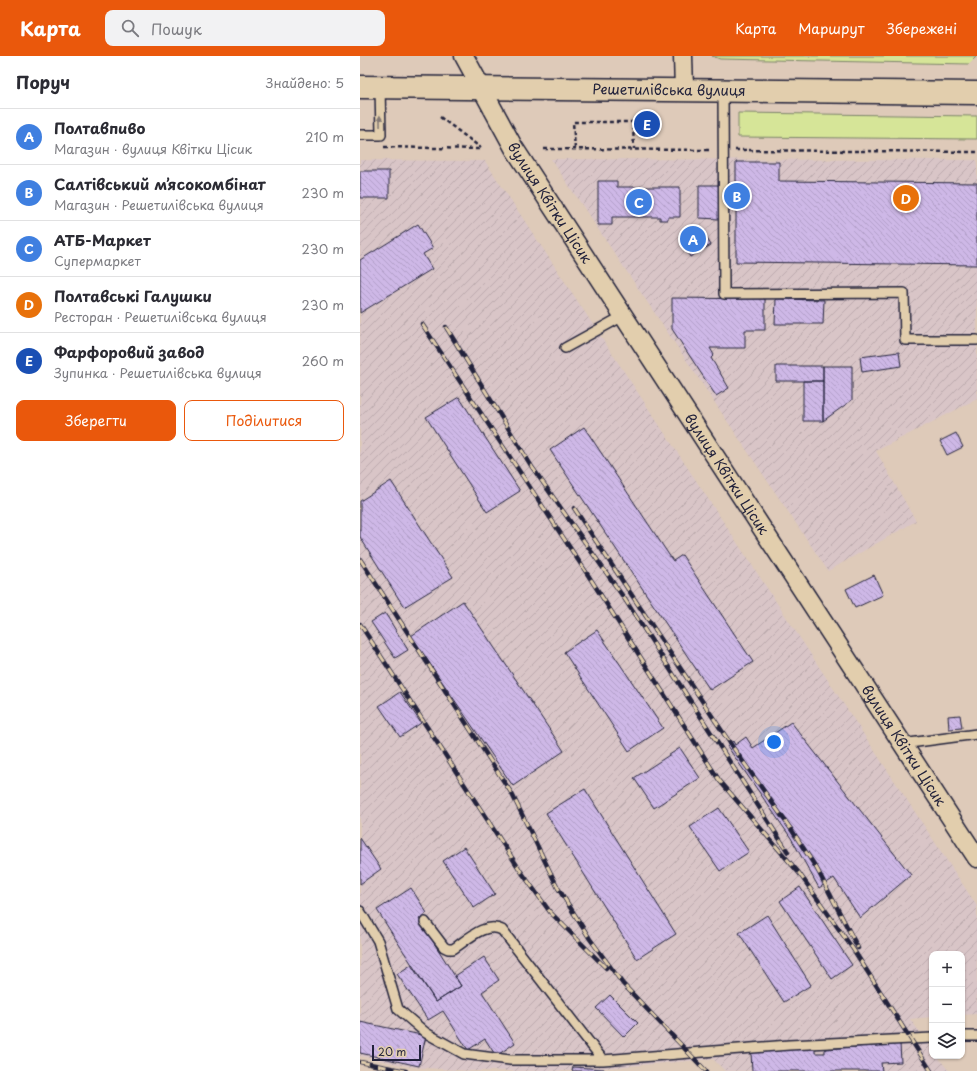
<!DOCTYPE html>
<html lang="uk">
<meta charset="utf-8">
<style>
:root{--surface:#fff;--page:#f2f2f3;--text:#2b2b33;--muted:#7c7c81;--line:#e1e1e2;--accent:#ea580c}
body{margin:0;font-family:"Playpen Sans",sans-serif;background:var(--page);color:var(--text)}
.controls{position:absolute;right:12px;bottom:12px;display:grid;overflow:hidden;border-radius:8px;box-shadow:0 1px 3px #0004}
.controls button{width:36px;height:36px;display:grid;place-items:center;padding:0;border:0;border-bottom:1px solid var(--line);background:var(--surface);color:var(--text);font:20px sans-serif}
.scale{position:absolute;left:12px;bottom:10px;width:49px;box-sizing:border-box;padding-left:4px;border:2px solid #22223b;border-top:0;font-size:11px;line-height:14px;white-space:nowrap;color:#22223b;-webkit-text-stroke:3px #e2cead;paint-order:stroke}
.you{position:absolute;left:414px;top:686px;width:14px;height:14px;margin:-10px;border:3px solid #fff;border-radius:50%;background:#1a73e8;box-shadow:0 0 0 6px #1a73e833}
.badge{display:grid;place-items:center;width:26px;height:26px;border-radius:50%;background:var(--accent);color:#fff;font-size:13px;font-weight:700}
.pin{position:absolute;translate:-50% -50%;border:2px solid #fff;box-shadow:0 1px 4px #0006}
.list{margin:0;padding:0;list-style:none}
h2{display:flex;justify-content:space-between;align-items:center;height:52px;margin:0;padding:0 16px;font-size:17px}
h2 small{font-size:13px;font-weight:400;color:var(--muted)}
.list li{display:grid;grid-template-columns:26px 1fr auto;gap:12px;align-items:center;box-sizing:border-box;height:56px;padding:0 16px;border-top:1px solid var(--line)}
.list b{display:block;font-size:15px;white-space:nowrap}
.list p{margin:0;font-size:13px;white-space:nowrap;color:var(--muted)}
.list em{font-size:13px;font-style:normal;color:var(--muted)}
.actions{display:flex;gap:8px;padding:12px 16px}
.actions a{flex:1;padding:9px 0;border:1px solid var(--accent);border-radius:8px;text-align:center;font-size:14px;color:var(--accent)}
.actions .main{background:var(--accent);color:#fff}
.icon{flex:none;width:22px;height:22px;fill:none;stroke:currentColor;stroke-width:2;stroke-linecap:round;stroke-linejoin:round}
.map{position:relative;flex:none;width:617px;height:1015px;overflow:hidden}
header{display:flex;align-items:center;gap:24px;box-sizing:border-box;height:56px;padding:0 20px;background:var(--accent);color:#fff}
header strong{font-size:19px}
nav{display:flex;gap:22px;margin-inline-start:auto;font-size:14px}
.search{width:280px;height:36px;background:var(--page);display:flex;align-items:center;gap:10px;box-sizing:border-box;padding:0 14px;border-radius:8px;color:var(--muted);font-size:15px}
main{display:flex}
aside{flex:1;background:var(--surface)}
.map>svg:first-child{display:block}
.industrial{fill:url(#industrial-furrows)}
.green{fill:#d6e598;stroke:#7c846a}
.building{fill:url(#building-back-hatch);stroke:#22223b}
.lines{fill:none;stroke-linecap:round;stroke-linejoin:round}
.service-casing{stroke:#22223b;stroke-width:12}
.minor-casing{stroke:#22223b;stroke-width:21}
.primary-casing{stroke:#22223b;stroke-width:25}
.path{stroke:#22223b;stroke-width:2.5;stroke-dasharray:4 3;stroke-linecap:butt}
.service{stroke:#e2cead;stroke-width:9}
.minor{stroke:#e2cead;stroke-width:18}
.primary{stroke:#e2cead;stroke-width:22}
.rail-casing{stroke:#22223b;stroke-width:4.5}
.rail{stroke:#e2cead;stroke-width:3;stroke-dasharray:9;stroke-linecap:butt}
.oneway{fill:#827874}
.labels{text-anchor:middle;stroke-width:3.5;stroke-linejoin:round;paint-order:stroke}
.street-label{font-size:14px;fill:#22223b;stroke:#e2cead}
</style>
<header>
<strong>Карта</strong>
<div class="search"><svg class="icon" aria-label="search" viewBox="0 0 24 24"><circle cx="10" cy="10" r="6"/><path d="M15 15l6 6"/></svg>Пошук</div>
<nav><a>Карта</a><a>Маршрут</a><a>Збережені</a></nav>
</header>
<main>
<aside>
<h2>Поруч<small>Знайдено: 5</small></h2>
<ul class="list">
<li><span class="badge" style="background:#3f7fe0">A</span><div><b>Полтавпиво</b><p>Магазин · вулиця Квітки Цісик</p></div><em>210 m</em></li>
<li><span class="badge" style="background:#3f7fe0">B</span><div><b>Салтівський мʼясокомбінат</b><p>Магазин · Решетилівська вулиця</p></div><em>230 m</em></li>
<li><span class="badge" style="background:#3f7fe0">C</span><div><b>АТБ-Маркет</b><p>Супермаркет</p></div><em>230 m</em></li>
<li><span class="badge" style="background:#e8710a">D</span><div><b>Полтавські Галушки</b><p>Ресторан · Решетилівська вулиця</p></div><em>230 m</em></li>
<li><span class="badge" style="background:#1a4fb4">E</span><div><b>Фарфоровий завод</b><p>Зупинка · Решетилівська вулиця</p></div><em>260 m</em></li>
</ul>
<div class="actions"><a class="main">Зберегти</a><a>Поділитися</a></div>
</aside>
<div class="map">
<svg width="617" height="1015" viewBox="0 0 617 1015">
<defs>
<pattern id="industrial-furrows" width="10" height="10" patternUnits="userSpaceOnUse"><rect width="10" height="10" fill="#d9c5c7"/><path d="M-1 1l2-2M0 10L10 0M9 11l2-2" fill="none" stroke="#baa9ac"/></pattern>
<pattern id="building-back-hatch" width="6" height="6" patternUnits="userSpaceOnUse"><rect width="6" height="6" fill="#ceb8e7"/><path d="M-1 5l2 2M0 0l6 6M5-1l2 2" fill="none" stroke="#b19ec7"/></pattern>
</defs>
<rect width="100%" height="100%" fill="#decab9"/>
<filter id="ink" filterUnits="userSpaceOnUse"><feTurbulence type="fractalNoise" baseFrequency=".025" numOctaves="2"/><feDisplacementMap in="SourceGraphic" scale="8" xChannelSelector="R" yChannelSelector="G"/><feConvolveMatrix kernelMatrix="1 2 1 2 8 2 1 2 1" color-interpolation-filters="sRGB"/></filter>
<g filter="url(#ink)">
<path class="industrial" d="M191,103L617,104V343L516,395L556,465L468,515Z
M0,104L125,105L617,850V958L602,959V898H572V961L550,963L572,993V1000H577L589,1015H365L353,1003L208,1015H109L51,1011L0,1000Z"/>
<path class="green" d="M352,0H617L609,8L360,3Z
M378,57L617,60V83L378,81Z"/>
<path class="building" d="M376,106H419V125L617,127V209L376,206Z
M0,115H29V142H0Z
M238,125H257V131H320V161H308V164H300V161H252V169H238Z
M339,129H359V163L339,162Z
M58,168L73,192L63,198L72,213L0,257V204Z
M341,173L351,189L330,201L321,185Z
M312,242L405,243V274H385V292H350L354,299L351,302L369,332L356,340L312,273Z
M416,243L464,244L463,268H415Z
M539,296L541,310L502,316L500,301Z
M416,310H463V325H416Z
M463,310H492V344L463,365Z
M443,325H463V365H443Z
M99,341L160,435L127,456L66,361Z
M224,371L313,505L322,499L393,606L350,634L190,394Z
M596,377L603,391L587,399L580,385Z
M31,425L93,521L44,551L0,481V445Z
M514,519L523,539L495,552L486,533Z
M103,545L204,695L153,730L51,580Z
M25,557L48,594L35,602L11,566Z
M237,574L303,672L269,695L204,596Z
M40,636L61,667L40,681L19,650Z
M600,659L602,672L589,673L588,660Z
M431,666L551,819L500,862L474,822L459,832L431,782L367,690L373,685L375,689L386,681L393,692Z
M320,692L340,722L294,752L274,722Z
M225,733L316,878L277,903L186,757Z
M359,752L389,796L360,815L330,771Z
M0,782L21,813L0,828Z
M104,791L135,838L114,852L83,805Z
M440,831L492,909L472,923L420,845Z
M51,832L67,857L59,863L101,930L76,946L17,854Z
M407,859L451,929L424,946L379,877Z
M124,901L139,924L122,936L155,987L136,1000L125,983L108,994L83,955L68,964L37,918L51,909L76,946L101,930L95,920Z
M250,939L278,967L264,981L236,952Z
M0,966L66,980L59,1010L0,997Z
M540,988L541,1006L521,1007L522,1015H392L391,996L455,992V997H465V993Z
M213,1011L244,1013V1015H212Z"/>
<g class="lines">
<defs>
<path id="service" d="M363,34L364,238L544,237L545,284H617
M0,79H21L20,31
M205,292L263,260
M542,688L617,678
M0,855L18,885L38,953L66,977L104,998L150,1004H243L429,989L572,982
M65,866L84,891L88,893H93C107,884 126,865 142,874L243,1004
M602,980H617"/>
<g id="minor">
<path id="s1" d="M104,0L154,92L617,802"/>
<path d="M323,0L324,34"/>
</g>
<g id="primary">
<path id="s2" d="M0,31L617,37"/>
</g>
</defs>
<use href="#service" class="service-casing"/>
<use href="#minor" class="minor-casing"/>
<use href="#primary" class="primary-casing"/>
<path class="path" d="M80,61L121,92
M24,91L121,93
M184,93L352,94
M215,93L213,66H273L274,93
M375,94L617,96"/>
<use href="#service" class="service"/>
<use href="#minor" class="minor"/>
<use href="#primary" class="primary"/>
<defs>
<path id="rail" d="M62,268L228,519L359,724L439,817L493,893L571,1015
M86,271L172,411L264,542L428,796
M214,452L372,690L433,776L457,813L498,892
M0,503L152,738L198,832L230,883L263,928L346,1015
M0,568L160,814L190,856L246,912
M0,1006L46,1015"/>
</defs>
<use href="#rail" class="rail-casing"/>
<use href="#rail" class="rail"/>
</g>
<defs><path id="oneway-solid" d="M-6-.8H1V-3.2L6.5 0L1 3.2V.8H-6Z"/></defs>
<use class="oneway" href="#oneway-solid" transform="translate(20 65) rotate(-91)"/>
</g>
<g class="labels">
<g class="street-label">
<text dy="5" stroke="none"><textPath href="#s2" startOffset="309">Решетилівська вулиця</textPath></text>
<text dy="5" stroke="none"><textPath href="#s1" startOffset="170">вулиця Квітки Цісик</textPath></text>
<text dy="5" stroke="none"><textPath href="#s1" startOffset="494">вулиця Квітки Цісик</textPath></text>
<text dy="5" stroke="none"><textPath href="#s1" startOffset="818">вулиця Квітки Цісик</textPath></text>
</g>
</g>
</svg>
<div class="controls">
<button>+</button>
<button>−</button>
<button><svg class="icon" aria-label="layers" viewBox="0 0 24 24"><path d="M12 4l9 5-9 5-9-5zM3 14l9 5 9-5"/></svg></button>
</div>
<div class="scale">20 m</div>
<div class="you"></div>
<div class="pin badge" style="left:333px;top:183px;background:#3f7fe0">A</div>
<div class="pin badge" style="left:377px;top:140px;background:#3f7fe0">B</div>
<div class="pin badge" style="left:279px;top:146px;background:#3f7fe0">C</div>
<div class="pin badge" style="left:546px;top:142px;background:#e8710a">D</div>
<div class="pin badge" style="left:287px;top:68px;background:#1a4fb4">E</div>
</div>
</main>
